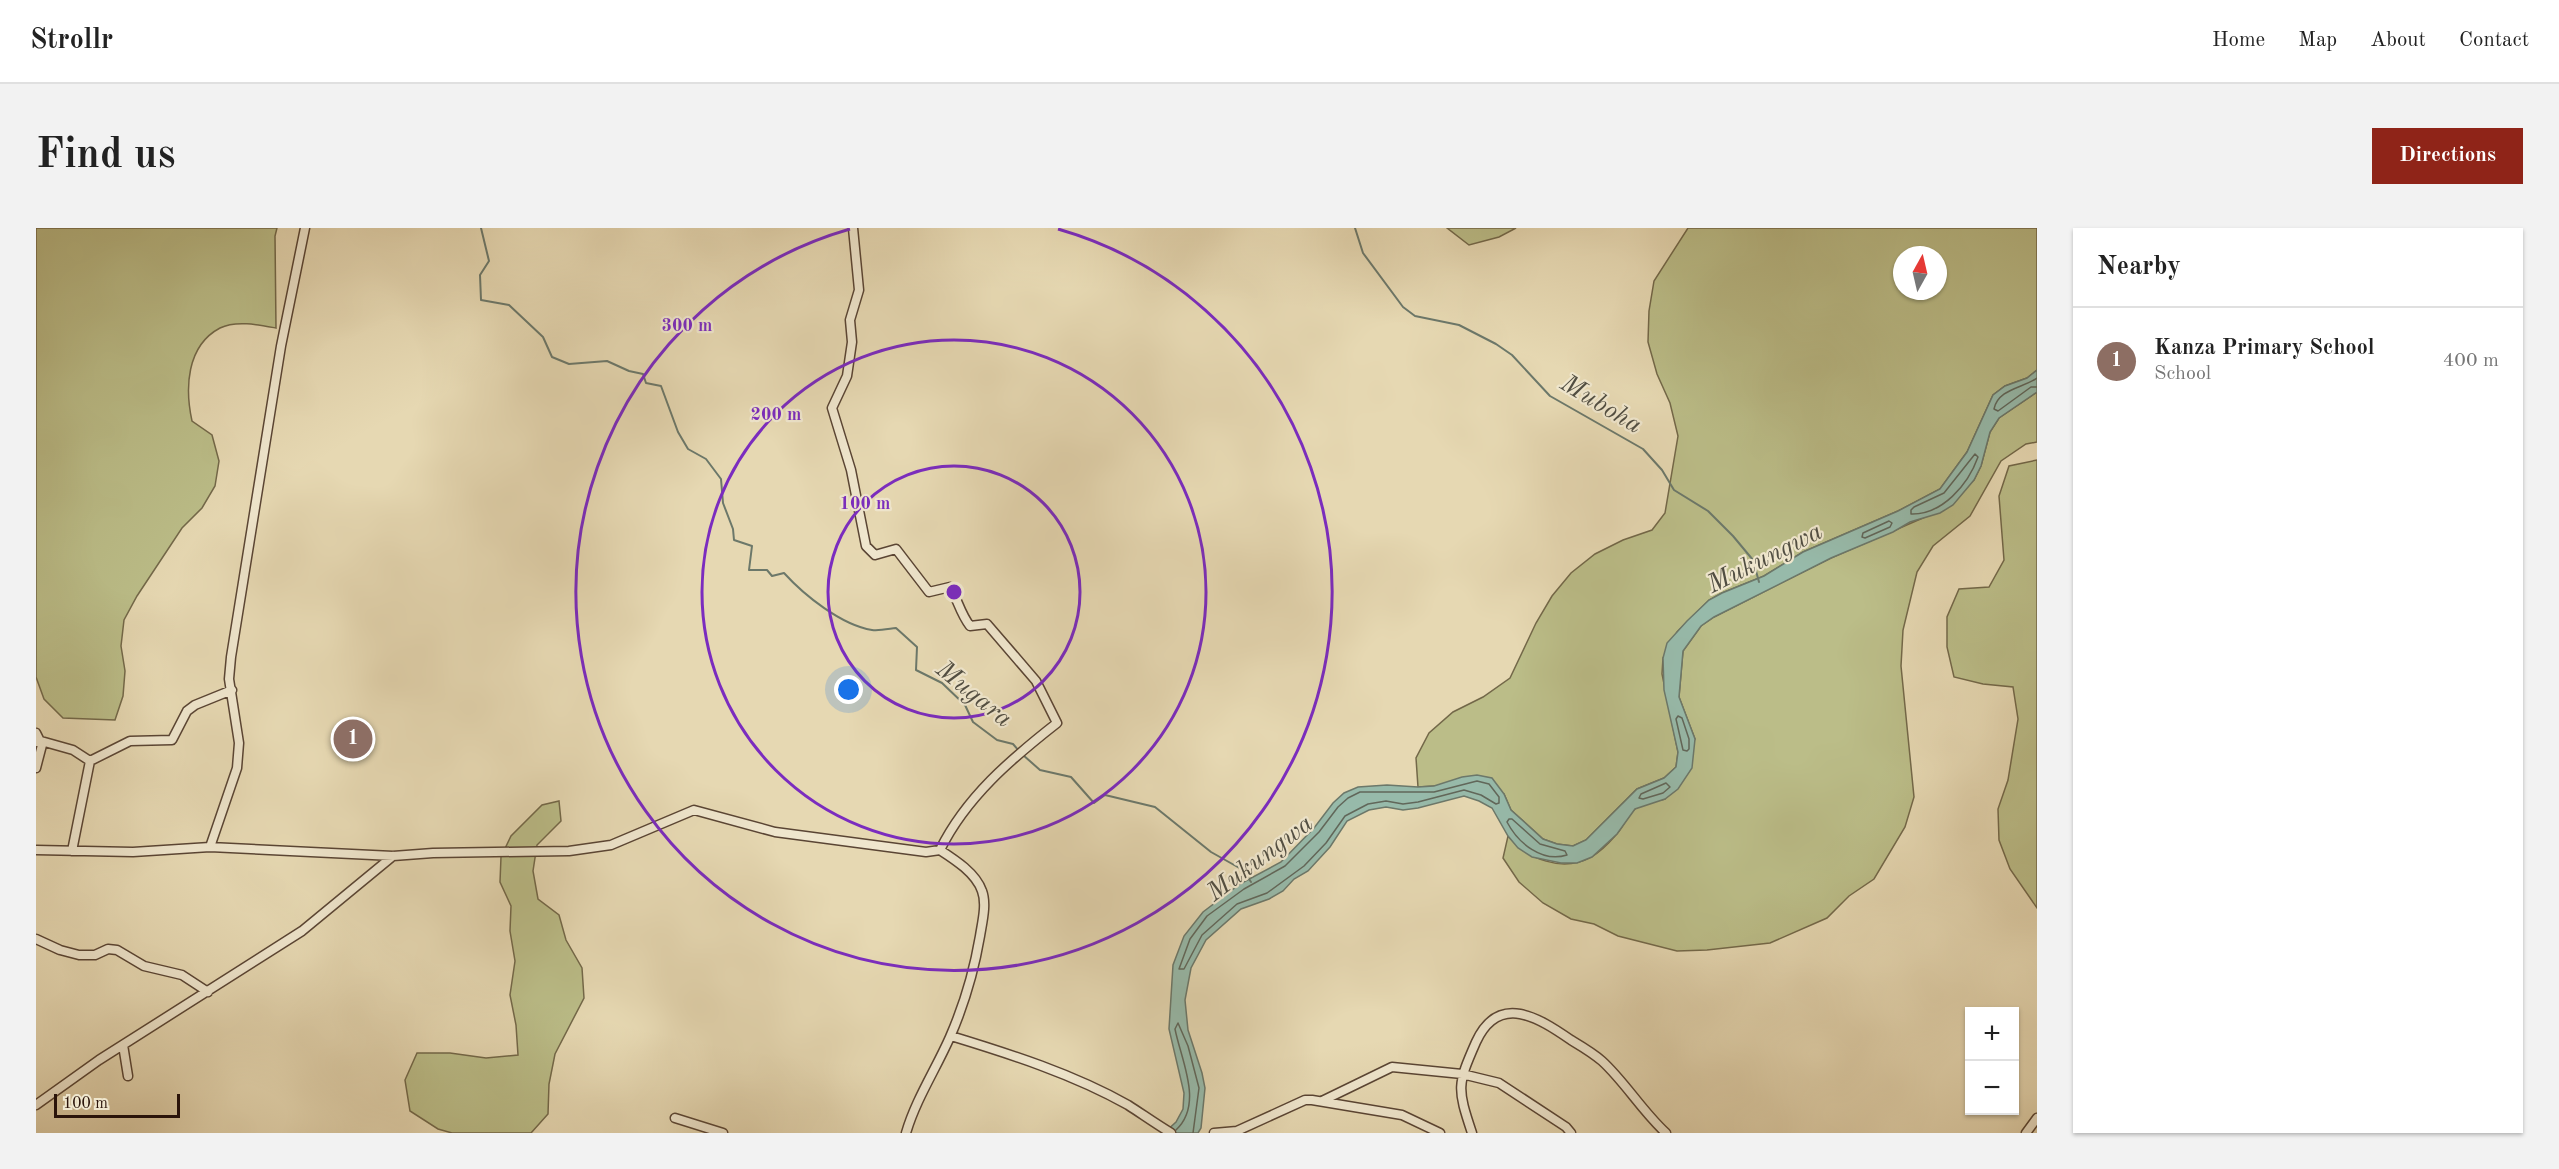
<!DOCTYPE html>
<meta charset="utf-8">
<style>
:root{--surface:#fff;--page:#f2f2f2;--text:#222;--muted:#767676;--line:#e0e0e0;--accent:#8f2418}
body{margin:0;font-family:"Old Standard TT",serif;background:var(--page);color:var(--text)}
.controls{position:absolute;right:18px;bottom:18px;display:grid;overflow:hidden;border-radius:0px;box-shadow:0 2px 4px #0004}
.controls button{width:54px;height:54px;display:grid;place-items:center;padding:0;border:0;border-bottom:2px solid var(--line);background:var(--surface);color:var(--text);font:30px sans-serif}
.compass{position:absolute;left:1857px;top:18px;width:54px;height:54px;border-radius:50%;background:var(--surface);box-shadow:0 2px 4px #0004;rotate:8deg}
.scale{position:absolute;left:18px;bottom:15px;width:126px;box-sizing:border-box;padding-left:6px;border:3px solid #2b140a;border-top:0;font-size:16px;line-height:21px;white-space:nowrap;color:#2b140a;-webkit-text-stroke:4px #efe6cd;paint-order:stroke}
.you{position:absolute;left:813px;top:462px;width:21px;height:21px;margin:-15px;border:4px solid #fff;border-radius:50%;background:#1a73e8;box-shadow:0 0 0 9px #1a73e833}
.badge{display:grid;place-items:center;width:39px;height:39px;border-radius:50%;background:var(--accent);color:#fff;font-size:20px;font-weight:700}
.pin{position:absolute;translate:-50% -50%;border:3px solid #fff;box-shadow:0 2px 6px #0006}
.list{margin:0;padding:0;list-style:none}
h2{display:flex;justify-content:space-between;align-items:center;height:78px;margin:0;padding:0 24px;font-size:26px}
h2 small{font-size:20px;font-weight:400;color:var(--muted)}
.list li{display:grid;grid-template-columns:39px 1fr auto;gap:18px;align-items:center;box-sizing:border-box;height:108px;padding:0 24px;border-top:2px solid var(--line)}
.list b{display:block;font-size:22px;white-space:nowrap}
.list p{margin:0;font-size:20px;white-space:nowrap;color:var(--muted)}
.list em{font-size:20px;font-style:normal;color:var(--muted)}
.map{position:relative;flex:none;width:2001px;height:905px;overflow:hidden;border-radius:0px}
header{display:flex;align-items:center;gap:36px;box-sizing:border-box;height:84px;padding:0 30px;background:var(--surface);border-bottom:2px solid var(--line)}
header strong{font-size:28px}
nav{display:flex;gap:33px;margin-inline-start:auto;font-size:21px}
.intro{display:flex;align-items:center;justify-content:space-between;box-sizing:border-box;height:144px;padding:0 36px}
h1{margin:0;font-size:42px}
.button{padding:15px 27px;border-radius:0px;background:var(--accent);color:#fff;font-size:21px;font-weight:700}
main{display:flex;gap:36px;padding:0 36px}
aside{flex:1;background:var(--surface);border-radius:0px;box-shadow:0 2px 4px #0004}
.map>svg:first-child{display:block}
.green{fill:#bbbd88;stroke:#736849;stroke-width:1.5;fill-rule:evenodd}
.water{fill:#97baaa;stroke:#6c786a;stroke-width:1.5}
.lines{fill:none;stroke-linecap:round;stroke-linejoin:round}
.shore{stroke:#61675a;stroke-width:1.5}
.stream{stroke:#6c786a;stroke-width:2}
.street-casing{stroke:#5a4534;stroke-width:11}
.street{stroke:#efe6cd;stroke-width:8}
.ring{fill:none;stroke:#7b2cbf;stroke-width:3}
.labels{text-anchor:middle;stroke-width:4.5;stroke-linejoin:round;paint-order:stroke}
.water-label{font-size:26px;font-style:italic;fill:#514e42;stroke:#efe6cd}
.centre{fill:#7b2cbf;stroke:#efe6cd;stroke-width:3}
.ring-label{font-size:18px;text-anchor:middle;font-weight:bold;fill:#7b2cbf;stroke:#efe6cd;stroke-width:4.5;stroke-linejoin:round;paint-order:stroke}
</style>
<header>
<strong>Strollr</strong>
<nav><a>Home</a><a>Map</a><a>About</a><a>Contact</a></nav>
</header>
<div class="intro"><h1>Find us</h1><a class="button">Directions</a></div>
<main>
<div class="map">
<svg width="2001" height="905" viewBox="0 0 2001 905">
<rect width="100%" height="100%" fill="#e6d8b2"/>
<filter id="stains"><feTurbulence type="fractalNoise" baseFrequency=".00333" numOctaves="4"/><feColorMatrix values="0 0 0 0 .2 0 0 0 0 .09 0 0 0 0 .02 0 0 0 .5 -.17"/></filter>
<radialGradient id="worn" r=".72"><stop offset=".6" stop-color="#630" stop-opacity="0"/><stop offset="1" stop-color="#630" stop-opacity=".3"/></radialGradient>
<path class="green" d="M0,0H241L239,8L240,100C224,97 200,92 184,100C150,118 149,161 156,193L176,207L183,233L179,258L166,280L146,300L101,368L88,392L85,418L89,443L87,468L79,492L27,490L8,471L0,449Z
M1411,0H1480L1463,9L1433,17Z
M1652,0H2001V142L1991,150L1969,158L1957,167L1931,224L1904,261L1862,283L1767,324L1728,348L1686,365L1673,372L1641,404L1627,430L1626,446L1642,524L1640,539L1628,550L1601,561L1550,612L1537,618L1521,616L1507,611L1475,582L1468,566L1398,558L1382,559L1380,530L1393,505L1417,484L1447,469L1474,450L1500,395L1516,368L1535,345L1559,326L1587,312L1616,302L1629,285L1642,208L1634,175L1621,146L1612,114L1613,83L1618,53ZM1866,27H1902V63H1866Z
M2001,164V214L1990,216L1965,233L1934,288L1897,318L1881,344L1867,402L1865,438L1878,569L1869,599L1838,651L1813,668L1791,690L1734,715L1671,722L1641,723L1582,708L1558,696L1535,691L1507,675L1483,654L1467,630L1472,608C1492,631 1526,645 1555,629C1564,624 1573,615 1579,608C1587,600 1591,588 1599,581C1606,575 1620,573 1629,571L1659,511L1643,469L1647,423L1665,398L1678,389L1795,330L1889,289L1938,252L1945,238L1954,204L1963,190Z
M2001,232V680L1974,641L1963,612L1962,581L1972,552L1982,491L1977,459L1947,456L1918,449L1911,419V389L1923,361L1953,359L1968,332L1963,268L1973,238Z
M523,573L525,593L501,617L497,643L502,671L523,687L530,712L546,740L548,770L519,826L513,856L512,886L495,905H416L402,901L374,883L369,852L381,825H414L450,830L482,827L480,797L474,767L479,733L474,703L475,678L464,654L465,629L475,608L506,577Z"/>
<path class="water" d="M2001,142V164L1963,190L1954,204L1945,238L1938,252L1917,277L1904,285L1874,294L1857,304L1795,330L1678,389L1665,398L1647,423L1643,469L1659,511L1656,540L1642,561L1629,571L1599,581L1581,606L1556,629L1541,635H1525L1496,629L1482,620L1472,608L1456,580L1443,573L1428,568L1382,580L1367,582L1350,579L1333,582L1311,593L1294,619L1272,643L1258,651L1247,663L1233,671L1205,681L1170,712L1155,740L1149,772L1152,802L1166,845L1169,860L1165,900L1162,905H1128L1140,894L1147,881L1148,865L1133,801L1137,737L1148,708L1167,684L1204,656L1245,634L1278,600L1297,575L1308,565L1322,559L1351,557L1382,559L1398,558L1426,549L1441,547L1456,550L1468,566L1475,582L1507,611L1521,616L1537,618L1550,612L1601,561L1628,550L1640,539L1642,524L1628,462L1627,430L1631,415L1651,393L1673,372L1686,365L1728,348L1767,324L1862,283L1904,261L1931,224L1957,167L1969,158L1991,150Z"/>
<g class="lines">
<path class="shore" d="M2001,150C1987,160 1962,161 1958,181L1962,183L1995,159H2001
M1939,226L1942,229C1932,257 1906,287 1875,286V282L1878,279L1908,265Z
M1853,293L1856,295L1854,299L1829,310L1826,309L1827,305Z
M1642,488L1646,490L1653,511V521L1651,523L1647,522L1640,491Z
M1441,553L1453,556L1463,569V575L1460,576L1445,567L1428,562L1382,574L1367,576L1350,573L1332,576L1309,588L1290,615L1268,638L1231,665L1201,676L1166,707L1148,741H1143L1154,711L1171,688L1208,661L1249,638L1283,604L1302,579L1312,570L1324,564H1398Z
M1630,555L1634,559L1627,565L1607,571L1603,570L1605,566Z
M1473,591H1476L1504,616L1529,623L1531,627C1506,635 1482,615 1471,594Z
M1140,902C1168,876 1145,832 1139,801L1142,795L1152,818L1163,860L1157,905"/>
<path class="stream" d="M445,0L453,33L444,47L445,72L473,77L507,109L516,129L533,136L571,133L593,143L607,146L610,155L625,158L642,204L652,221L670,231L685,251L687,275L697,301L698,312L716,318L713,342H731L736,348L748,345C768,367 805,397 836,402C843,403 852,401 860,400L881,419L880,442L906,455L929,477L937,494L961,512L977,516L983,523
M1319,0L1327,25L1367,79L1379,88L1423,97L1460,116L1476,127L1514,168L1607,221L1626,242L1638,262L1672,283L1697,308L1717,332L1723,354
M987,527L1004,542L1035,549L1058,575L1069,567L1119,579L1175,624L1207,642L1215,654"/>
<defs>
<path id="street" d="M817,0L823,62L814,92L816,114L811,148L796,180L815,242L830,318L839,327L860,321L893,364L914,359C922,372 924,385 934,398L951,396L1000,453L1021,495C975,531 930,569 904,622C918,631 940,645 946,663C951,676 946,695 944,708C938,743 928,777 914,809C900,841 880,871 870,905
M0,505L6,517L0,540
M0,514L5,513L37,522L54,533
M174,619L201,540L203,515L193,451L195,429L245,118L269,0
M0,622L97,624L174,619L357,628L397,625L533,623L575,617L658,582L739,604L890,624L904,622
M36,623L54,533L94,513L136,512L151,483L159,477L196,462
M0,711L24,722L43,727H59L72,721L81,722L108,738L146,747L172,764
M915,808C974,826 1037,846 1092,877C1106,886 1120,896 1135,905
M87,817L92,848
M1286,873L1356,839L1426,846L1463,855L1530,899L1535,905
M0,877L63,832L266,703L357,628
M639,890L687,905
M1178,905L1201,903L1269,872H1276L1366,887L1404,905
M1436,905C1421,860 1421,857 1440,814C1463,764 1503,790 1535,812C1545,818 1557,825 1566,833C1589,854 1606,883 1630,905
M1990,905L2001,890"/>
</defs>
<use href="#street" class="street-casing"/>
<use href="#street" class="street"/>
</g>
<g class="ring">
<circle cx="918" cy="364" r="126"/>
<circle cx="918" cy="364" r="252"/>
<path d="M1022 1A378 378 0 1 1 814 1"/>
</g>
<g class="labels">
<g class="water-label">
<text transform="translate(1566 175) rotate(31)" y="9">Muboha</text>
<text transform="translate(1728 329) rotate(-27)" y="9">Mukungwa</text>
<text transform="translate(939 465) rotate(39)" y="9">Mugara</text>
<text transform="translate(1223 629) rotate(-37)" y="9">Mukungwa</text>
</g>
</g>
<circle cx="918" cy="364" r="9" class="centre"/>
<g class="ring-label">
<text x="651" y="103">300 m</text>
<text x="740" y="192">200 m</text>
<text x="829" y="281">100 m</text>
</g>
<rect width="100%" height="100%" filter="url(#stains)"/>
<rect width="100%" height="100%" fill="url(#worn)"/>
</svg>
<div class="controls">
<button>+</button>
<button>−</button>
</div>
<svg class="compass" viewBox="-18 -18 36 36"><path d="M0-13l5 13h-10z" fill="#e53935"/><path d="M0 13l5-13h-10z" fill="#767676"/></svg>
<div class="scale">100 m</div>
<div class="you"></div>
<div class="pin badge" style="left:317px;top:511px;background:#8d6e63">1</div>
</div>
<aside>
<h2>Nearby<small></small></h2>
<ul class="list">
<li><span class="badge" style="background:#8d6e63">1</span><div><b>Kanza Primary School</b><p>School</p></div><em>400 m</em></li>
</ul>
</aside>
</main>
